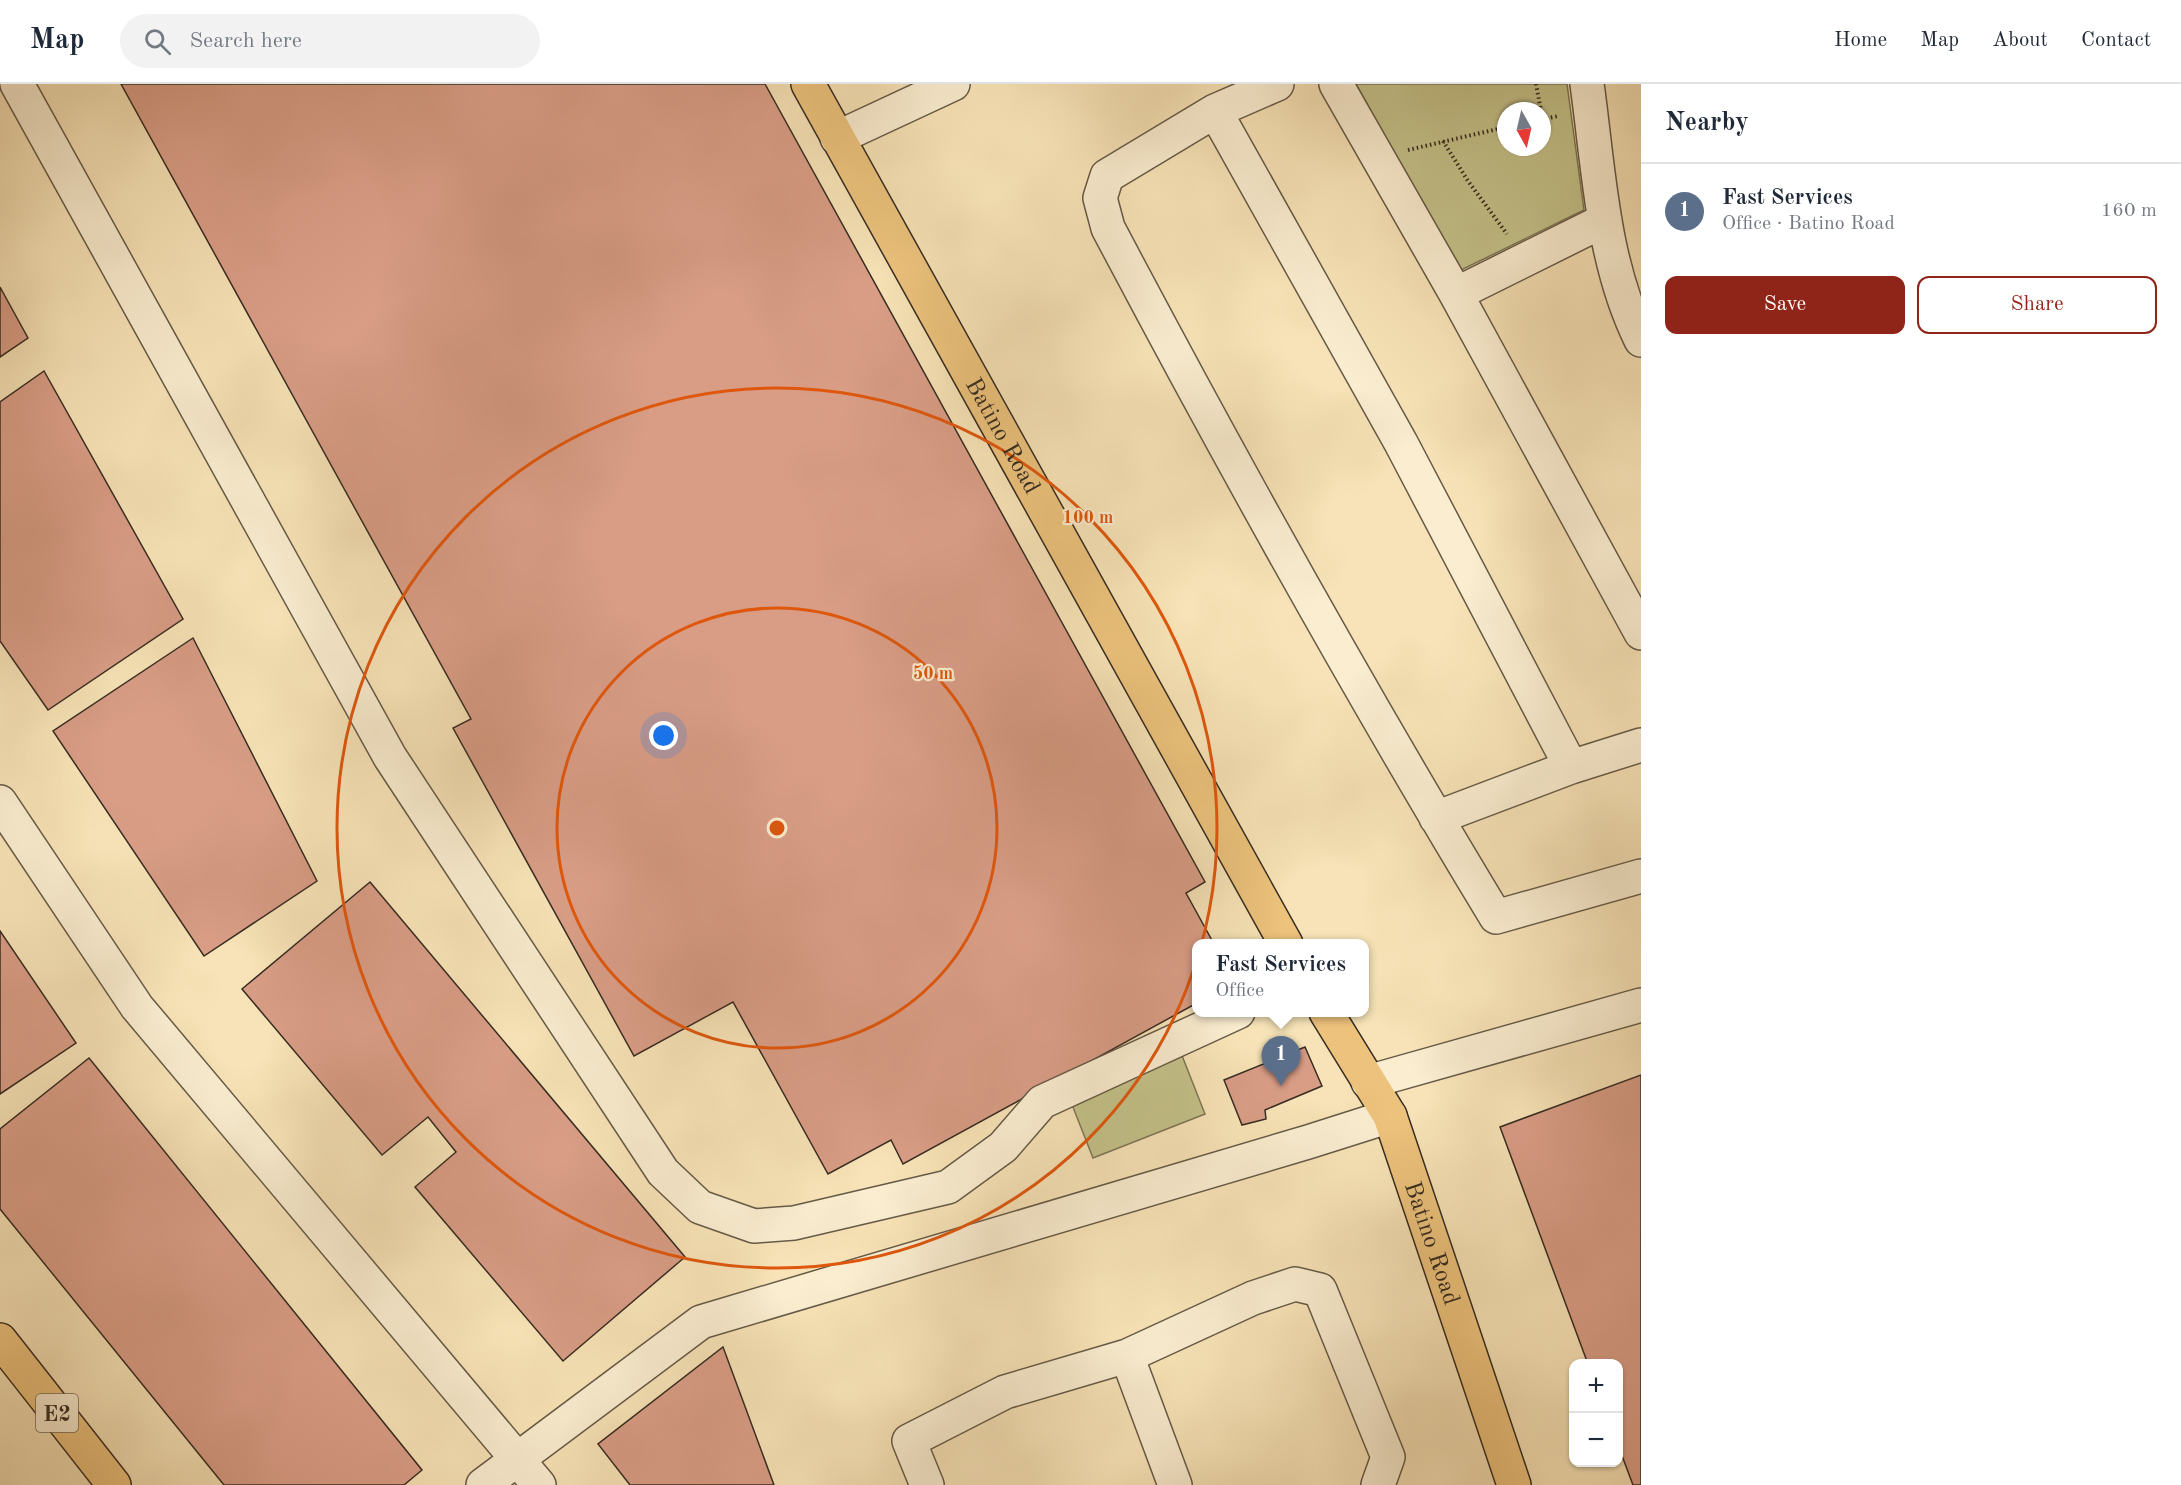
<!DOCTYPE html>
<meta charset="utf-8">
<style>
:root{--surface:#fff;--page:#f2f2f3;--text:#1f2937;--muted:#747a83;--line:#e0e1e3;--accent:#8f2418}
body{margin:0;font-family:"Old Standard TT",serif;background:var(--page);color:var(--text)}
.controls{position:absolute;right:18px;bottom:18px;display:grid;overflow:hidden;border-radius:12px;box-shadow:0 2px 4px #0004}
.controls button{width:54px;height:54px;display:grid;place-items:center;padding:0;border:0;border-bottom:2px solid var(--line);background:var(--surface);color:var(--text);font:30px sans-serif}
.compass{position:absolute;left:1497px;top:18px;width:54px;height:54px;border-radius:50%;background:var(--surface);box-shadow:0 2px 4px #0004;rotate:172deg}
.you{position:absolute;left:664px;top:652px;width:21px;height:21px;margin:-15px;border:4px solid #fff;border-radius:50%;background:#1a73e8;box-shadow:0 0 0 9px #1a73e833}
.badge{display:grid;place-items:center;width:39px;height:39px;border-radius:50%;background:var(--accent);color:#fff;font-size:20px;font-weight:700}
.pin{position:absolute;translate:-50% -50px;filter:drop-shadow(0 2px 3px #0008)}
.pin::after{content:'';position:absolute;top:32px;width:21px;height:18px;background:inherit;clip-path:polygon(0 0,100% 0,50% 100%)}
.popup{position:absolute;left:1192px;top:855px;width:177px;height:78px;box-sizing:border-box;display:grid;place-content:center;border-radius:12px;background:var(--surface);filter:drop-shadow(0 2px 4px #0005);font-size:20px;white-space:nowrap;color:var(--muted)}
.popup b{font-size:22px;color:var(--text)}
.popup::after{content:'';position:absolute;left:50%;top:100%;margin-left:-12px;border:12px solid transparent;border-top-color:var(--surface)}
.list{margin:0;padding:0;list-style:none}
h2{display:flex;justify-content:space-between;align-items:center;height:78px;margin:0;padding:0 24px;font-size:26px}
h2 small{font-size:20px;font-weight:400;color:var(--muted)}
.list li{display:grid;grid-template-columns:39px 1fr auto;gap:18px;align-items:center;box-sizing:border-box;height:96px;padding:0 24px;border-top:2px solid var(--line)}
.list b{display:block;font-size:22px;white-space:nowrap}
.list p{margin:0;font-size:20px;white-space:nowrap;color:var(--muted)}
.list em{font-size:20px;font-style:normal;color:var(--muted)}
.actions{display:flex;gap:12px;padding:18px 24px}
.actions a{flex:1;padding:14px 0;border:2px solid var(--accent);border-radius:12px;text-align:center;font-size:21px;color:var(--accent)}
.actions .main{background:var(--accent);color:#fff}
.icon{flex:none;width:33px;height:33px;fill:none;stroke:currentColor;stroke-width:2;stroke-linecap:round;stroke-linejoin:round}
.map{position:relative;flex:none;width:1641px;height:1401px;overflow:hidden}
header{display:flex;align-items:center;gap:36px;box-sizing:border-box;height:84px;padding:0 30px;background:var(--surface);border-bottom:2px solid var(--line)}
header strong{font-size:28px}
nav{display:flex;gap:33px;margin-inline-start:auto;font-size:21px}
.search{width:420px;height:54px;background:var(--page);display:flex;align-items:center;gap:15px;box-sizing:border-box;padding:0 21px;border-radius:33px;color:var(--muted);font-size:22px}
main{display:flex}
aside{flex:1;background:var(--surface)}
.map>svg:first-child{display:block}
.green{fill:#c4c189;stroke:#7d7656;stroke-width:1.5;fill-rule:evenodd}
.building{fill:#d99d86;stroke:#362c22;stroke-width:1.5}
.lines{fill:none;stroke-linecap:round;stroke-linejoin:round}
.minor-casing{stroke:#665a47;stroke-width:36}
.major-casing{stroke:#362c22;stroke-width:36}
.highway-casing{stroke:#362c22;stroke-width:36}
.path{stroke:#362c22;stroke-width:4;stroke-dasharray:1.5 3;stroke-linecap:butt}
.minor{stroke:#faedd0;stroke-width:33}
.major{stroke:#ecc27c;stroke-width:33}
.highway{stroke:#ecc27c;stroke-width:33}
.ring{fill:none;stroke:#df570d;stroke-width:3}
.labels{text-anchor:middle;stroke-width:4.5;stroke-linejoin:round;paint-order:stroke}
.shield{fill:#faedd0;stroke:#716656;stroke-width:1.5}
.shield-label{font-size:22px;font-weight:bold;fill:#362c22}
.street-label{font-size:24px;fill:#362c22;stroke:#faedd0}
.centre{fill:#df570d;stroke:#faedd0;stroke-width:3}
.ring-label{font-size:18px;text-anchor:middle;font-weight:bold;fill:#df570d;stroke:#faedd0;stroke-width:4.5;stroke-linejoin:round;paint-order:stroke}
</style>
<header>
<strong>Map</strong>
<div class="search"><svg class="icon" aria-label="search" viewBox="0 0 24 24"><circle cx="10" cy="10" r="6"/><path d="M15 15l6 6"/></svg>Search here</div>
<nav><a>Home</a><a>Map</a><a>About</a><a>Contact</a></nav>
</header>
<main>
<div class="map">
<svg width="1641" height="1401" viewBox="0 0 1641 1401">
<rect width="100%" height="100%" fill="#f7e3b7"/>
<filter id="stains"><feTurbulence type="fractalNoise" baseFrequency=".00333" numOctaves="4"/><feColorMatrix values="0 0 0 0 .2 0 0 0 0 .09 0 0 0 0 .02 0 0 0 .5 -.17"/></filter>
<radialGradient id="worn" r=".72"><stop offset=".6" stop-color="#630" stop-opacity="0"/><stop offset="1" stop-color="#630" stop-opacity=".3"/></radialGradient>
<path class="green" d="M1356,0H1567L1584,126L1459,187ZM1506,27H1542V63H1506Z
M1181,969L1205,1030L1093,1074L1069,1013Z"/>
<path class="building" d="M121,0H765L1205,798L1186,809L1214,860H1197V919L903,1080L891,1056L828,1090L733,918L634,972L453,644L471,635Z
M0,203L28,254L0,273Z
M44,287L183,535L48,626L0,557V318Z
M193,554L317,797L204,872L53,647Z
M370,798L685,1173L563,1277L415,1103L456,1068L428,1033L382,1071L242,905Z
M0,847L76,959L0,1010Z
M1305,963L1322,1002L1265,1026L1266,1035L1242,1041L1224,996Z
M89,974L422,1386L404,1401H224L0,1125V1045Z
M1641,991V1401H1633L1618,1361V1280H1588L1500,1043Z
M723,1263L774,1401H630L598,1360Z"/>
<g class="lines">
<defs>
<path id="minor" d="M17,0L390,673L663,1088L700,1123L754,1142L794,1139L948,1103L1003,1063L1042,1018L1238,928
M1277,0L1215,27L1107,92L1100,114L1108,144C1231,377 1359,607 1496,833L1641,792
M1336,0L1456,210L1641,549
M1587,0C1599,86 1602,177 1641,256
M1215,27L1401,359L1571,683
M837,54L953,0
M1456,210L1605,136
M0,718L137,923L539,1401
M1436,734L1571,683L1641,661
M1368,998L1641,921
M1127,1272L1175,1401
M483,1401L701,1238L1308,1058L1390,1032
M927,1401L909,1357L1005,1308L1127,1272L1253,1214L1295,1200L1320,1206L1388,1373L1378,1401"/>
<g id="major">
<path id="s1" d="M808,0L1286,860"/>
<path id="s2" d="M1326,928L1390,1032L1514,1401"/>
</g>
<path id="highway" d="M0,1256L114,1401"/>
</defs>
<use href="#minor" class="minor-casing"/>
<use href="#major" class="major-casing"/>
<use href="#highway" class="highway-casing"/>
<path class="path" d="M1536,0L1541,27
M1542,35L1559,32
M1443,57L1468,97L1507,150
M1408,66L1506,43"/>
<use href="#minor" class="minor"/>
<use href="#major" class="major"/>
<use href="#highway" class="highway"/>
</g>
<g class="ring">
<circle cx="777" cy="744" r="220"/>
<circle cx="777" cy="744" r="440"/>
</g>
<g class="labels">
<rect class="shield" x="36" y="1310" width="42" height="38" rx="4.5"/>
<g class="shield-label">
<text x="57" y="1337">E2</text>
</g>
<g class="street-label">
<text dy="8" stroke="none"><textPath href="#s1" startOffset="402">Batino Road</textPath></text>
<text dy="8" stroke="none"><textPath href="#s2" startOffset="256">Batino Road</textPath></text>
</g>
</g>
<circle cx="777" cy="744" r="9" class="centre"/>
<g class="ring-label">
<text x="1088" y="439">100 m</text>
<text x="933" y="595">50 m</text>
</g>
<rect width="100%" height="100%" filter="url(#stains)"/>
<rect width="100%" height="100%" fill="url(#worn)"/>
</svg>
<div class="controls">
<button>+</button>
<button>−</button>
</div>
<svg class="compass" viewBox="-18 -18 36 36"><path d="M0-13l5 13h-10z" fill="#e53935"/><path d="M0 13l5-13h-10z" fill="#747a83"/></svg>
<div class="you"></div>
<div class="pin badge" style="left:1281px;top:1002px;background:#5c6f8a">1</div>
<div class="popup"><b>Fast Services</b>Office</div>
</div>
<aside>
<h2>Nearby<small></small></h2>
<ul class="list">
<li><span class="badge" style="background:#5c6f8a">1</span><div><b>Fast Services</b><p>Office · Batino Road</p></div><em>160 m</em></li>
</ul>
<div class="actions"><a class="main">Save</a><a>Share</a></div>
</aside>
</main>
